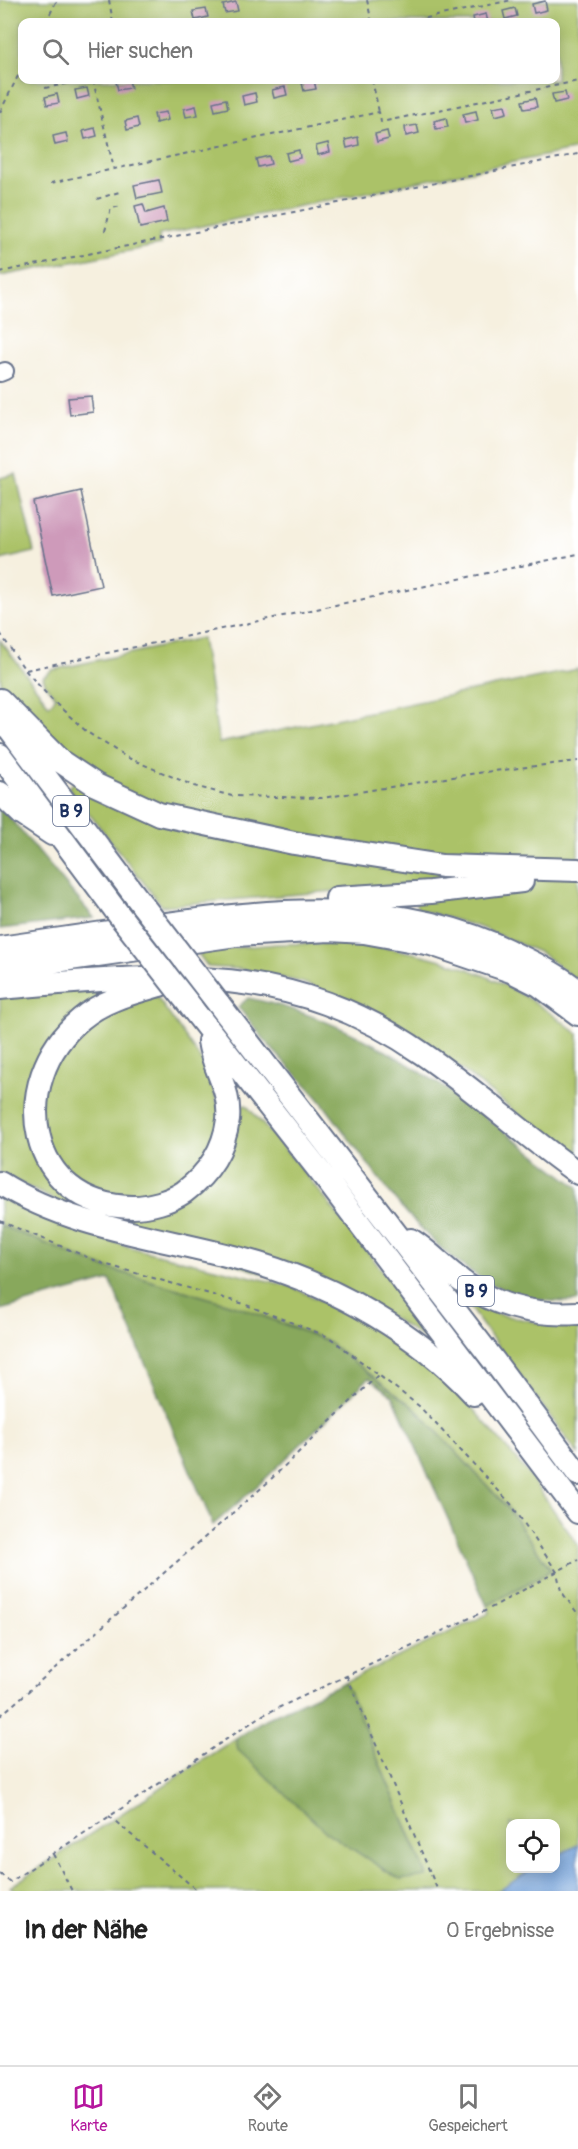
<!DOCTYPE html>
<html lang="de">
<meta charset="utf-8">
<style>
:root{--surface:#fff;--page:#f2f2f2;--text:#222;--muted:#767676;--line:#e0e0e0;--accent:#b5179e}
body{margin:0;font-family:Pangolin,sans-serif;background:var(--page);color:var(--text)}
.controls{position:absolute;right:18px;bottom:18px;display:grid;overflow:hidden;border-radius:12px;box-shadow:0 3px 15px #0003}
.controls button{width:54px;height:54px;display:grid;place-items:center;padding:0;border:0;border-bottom:2px solid var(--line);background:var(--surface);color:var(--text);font:30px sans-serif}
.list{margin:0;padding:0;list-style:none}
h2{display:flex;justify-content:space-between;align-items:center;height:78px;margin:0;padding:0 24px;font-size:26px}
h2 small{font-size:20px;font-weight:400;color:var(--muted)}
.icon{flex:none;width:33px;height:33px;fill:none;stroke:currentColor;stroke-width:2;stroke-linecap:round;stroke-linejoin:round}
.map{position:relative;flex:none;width:578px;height:1891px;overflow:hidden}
.search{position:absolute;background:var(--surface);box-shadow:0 3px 15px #0003;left:18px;right:18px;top:18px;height:66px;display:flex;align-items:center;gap:15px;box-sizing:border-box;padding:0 21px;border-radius:12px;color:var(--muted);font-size:22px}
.sheet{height:174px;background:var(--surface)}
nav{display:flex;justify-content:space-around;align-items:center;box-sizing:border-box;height:84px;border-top:2px solid var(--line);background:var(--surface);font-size:16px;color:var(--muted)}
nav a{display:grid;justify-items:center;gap:3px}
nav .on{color:var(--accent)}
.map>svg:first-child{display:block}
.green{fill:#abc267;stroke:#637862;stroke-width:1.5;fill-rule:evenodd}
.forest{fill:#88a85c;stroke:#526c5d;stroke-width:1.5}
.water{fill:#6d9cd6;stroke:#44669a;stroke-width:1.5}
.building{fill:#ce9aba}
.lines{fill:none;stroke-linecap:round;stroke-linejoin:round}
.minor-casing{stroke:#68738b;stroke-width:20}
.highway-casing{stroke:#68738b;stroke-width:26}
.path{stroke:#68738b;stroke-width:2;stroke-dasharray:4.5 4.5;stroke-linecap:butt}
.minor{stroke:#fff;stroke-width:16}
.highway{stroke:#fff;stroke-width:22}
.highway-bridge-casing{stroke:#68738b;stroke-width:26;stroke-linecap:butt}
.highway-bridge{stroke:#fff;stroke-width:22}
.labels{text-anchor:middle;stroke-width:4.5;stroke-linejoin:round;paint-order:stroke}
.shield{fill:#fff;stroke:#5f6d8e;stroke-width:1.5}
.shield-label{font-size:18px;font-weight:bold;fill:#1b2f5e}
</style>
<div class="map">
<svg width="578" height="1891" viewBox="0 0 578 1891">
<rect width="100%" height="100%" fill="#fff"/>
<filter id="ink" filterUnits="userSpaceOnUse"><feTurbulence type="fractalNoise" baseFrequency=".0167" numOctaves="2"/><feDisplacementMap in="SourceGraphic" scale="12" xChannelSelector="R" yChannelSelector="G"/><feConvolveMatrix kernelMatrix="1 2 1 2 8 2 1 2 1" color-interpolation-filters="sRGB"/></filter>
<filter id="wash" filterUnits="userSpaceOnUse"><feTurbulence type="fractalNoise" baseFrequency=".008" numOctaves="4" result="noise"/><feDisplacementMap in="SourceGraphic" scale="24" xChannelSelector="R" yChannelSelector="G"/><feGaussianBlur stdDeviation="1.35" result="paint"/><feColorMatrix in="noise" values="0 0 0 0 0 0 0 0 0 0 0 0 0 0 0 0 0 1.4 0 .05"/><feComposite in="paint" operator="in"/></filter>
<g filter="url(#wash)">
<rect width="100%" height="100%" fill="#f6f0df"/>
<path class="green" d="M0,0H578V149L159,235L160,245L0,276ZM22,22H556V80H22Z
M16,474L34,552L0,560V478Z
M202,638L219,743L578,669V981L541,953L479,927L417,909L414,884L162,906L68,787L93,769C67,753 13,710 1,683C0,672 0,652 0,640L49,705L56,697L46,686L43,677L52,670Z
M343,943C435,950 507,975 578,1034V1161L421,1038L364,1006L301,982L240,969L208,967L196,951L278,944Z
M111,985L157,997L206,1067L221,1114L246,1105L296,1162L436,1338L430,1342L388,1315L76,1211L0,1173V997Z
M0,1198L61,1226L144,1251L290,1286L349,1314L415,1356L469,1404L527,1472L578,1545V1845L556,1856V1824H510V1868L532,1869L499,1891H17L10,1887L236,1738L238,1750L427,1875L345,1682L490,1613L487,1606L551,1570L507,1507L416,1409L325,1340L239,1307L103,1267L0,1225Z
M466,1295L498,1314L540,1323H578V1454L463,1299Z"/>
<path class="forest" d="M0,806L94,918L0,929Z
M248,998C379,1024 474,1110 578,1187V1301C458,1313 384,1182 320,1100C305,1082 288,1067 273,1050C261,1036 250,1021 238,1007Z
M0,1225L103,1267L239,1307L325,1340L416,1409L507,1507L551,1570L487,1606L393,1396L369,1378L264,1480L213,1525L110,1280L0,1310Z
M345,1682L427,1876L400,1880L326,1832L238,1750L236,1738L265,1719Z"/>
<path class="water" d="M578,1845V1891H499L532,1869L556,1868V1856Z"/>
<g id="blocks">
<path class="building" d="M545,1L547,10L534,13L532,4Z
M236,2L238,11L225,13L223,5Z
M515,8L517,16L505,19L503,11Z
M206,9L208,17L195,20L193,11Z
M486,14L488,22H474L473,17Z
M129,80L131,88L118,90L116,82Z
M314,80L316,89L304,91L302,83Z
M285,87L287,95L274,98L272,90Z
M87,88L89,96L77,99L75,90Z
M565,92L567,100L554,103L552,94Z
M255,93L257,102L244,105L242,96Z
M57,94L59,103L47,105L45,97Z
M535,98L537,107L524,109L522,101Z
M226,99L228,108L215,111L213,102Z
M505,105L507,113L495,116L493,107Z
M196,106L198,115L186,117L184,109Z
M476,111L478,120L465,123L463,114Z
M166,112L168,120L156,123L154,114Z
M137,118L139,127L127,130L125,121Z
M446,118L448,127L436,129L434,121Z
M417,125L419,133L406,136L405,127Z
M95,128L97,136L85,139L83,131Z
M387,131L389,139L377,142L375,134Z
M66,133L68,142L55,145L53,136Z
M358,137L359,145L347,148L345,140Z
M328,143L330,152L318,155L316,146Z
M299,150L300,158L288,161L286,153Z
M269,156L271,164L258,167L256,159Z
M159,180L162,193L137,198L134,185Z
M143,204L146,213L164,208L167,222L140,228L135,206Z
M91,396L93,412L70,415L68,398Z
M81,491L101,586L53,596L33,502Z"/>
</g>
</g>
<g filter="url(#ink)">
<use href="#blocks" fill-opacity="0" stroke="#68738b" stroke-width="1.5"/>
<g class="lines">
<defs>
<path id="minor" d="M0,373L5,371"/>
<path id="highway" d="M0,700L60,761L96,785L159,814L294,843L442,866L578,870
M0,716L143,906
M0,755L116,911
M0,793L22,814L52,834
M337,898L431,892L522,881
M0,948C53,940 105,933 158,925C281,908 401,897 515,954C537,964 560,976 578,991
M0,969L236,935L330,930L364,932L431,944L511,971L539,985L578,1014
M160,985C132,993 103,1000 81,1019C6,1081 26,1206 133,1207C149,1207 171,1201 184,1192C208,1174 224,1150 228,1120C231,1088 213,1070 209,1041
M0,988C158,975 285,958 423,1054C477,1091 525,1136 578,1173
M218,1003L494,1361L578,1474
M191,1007L329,1183L578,1512
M0,1183C78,1232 173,1238 259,1264C338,1288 417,1333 474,1394
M411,1240C427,1250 439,1263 454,1275C488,1305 533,1316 578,1313"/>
</defs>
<use href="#minor" class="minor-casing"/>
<use href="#highway" class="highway-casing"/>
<path class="path" d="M109,0L113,22
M367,0L371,19L369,22
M46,22L57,0
M353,22L371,19
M408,22L512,0
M93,80L114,169L379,112L381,122L578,81
M372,80L379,112
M45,88L86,80
M0,112L22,68
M51,183L114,169
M97,199L119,192
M105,231L111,208L122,206
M0,272L578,154
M0,633L25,670L52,700L87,732L126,757L194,786L232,796L322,798L477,773L578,761
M26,670L578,554
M0,1221L104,1264L241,1303L329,1337L419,1406L511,1504L557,1572L561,1591L578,1614
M347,1676L438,1891
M0,1716L267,1483L378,1375
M109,1816L198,1891
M53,1854L72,1891
M0,1874L10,1882L263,1715L487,1610L578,1560"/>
<use href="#minor" class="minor"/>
<use href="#highway" class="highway"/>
<defs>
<path id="highway-bridge" d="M143,906L218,1003
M116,911L191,1007"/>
</defs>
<use href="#highway-bridge" class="highway-bridge-casing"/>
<use href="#highway-bridge" class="highway-bridge"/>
</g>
</g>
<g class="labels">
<g class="shield">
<rect x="53" y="796" width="36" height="30" rx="4.5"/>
<rect x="458" y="1276" width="36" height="30" rx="4.5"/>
</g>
<g class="shield-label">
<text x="71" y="817">B 9</text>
<text x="476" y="1297">B 9</text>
</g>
</g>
</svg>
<div class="controls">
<button><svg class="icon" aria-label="locate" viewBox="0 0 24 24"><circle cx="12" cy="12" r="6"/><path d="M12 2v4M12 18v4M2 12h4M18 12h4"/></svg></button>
</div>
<div class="search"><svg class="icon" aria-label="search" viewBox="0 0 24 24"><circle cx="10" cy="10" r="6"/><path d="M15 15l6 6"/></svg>Hier suchen</div>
</div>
<section class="sheet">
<h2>In der Nähe<small>0 Ergebnisse</small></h2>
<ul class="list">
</ul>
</section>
<nav>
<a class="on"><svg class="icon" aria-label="map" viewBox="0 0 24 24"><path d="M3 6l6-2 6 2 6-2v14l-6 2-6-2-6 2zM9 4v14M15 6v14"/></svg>Karte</a>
<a><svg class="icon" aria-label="directions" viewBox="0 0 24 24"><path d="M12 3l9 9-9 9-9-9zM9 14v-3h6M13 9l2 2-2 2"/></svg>Route</a>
<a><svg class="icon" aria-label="saved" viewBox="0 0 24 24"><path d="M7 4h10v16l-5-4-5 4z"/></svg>Gespeichert</a>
</nav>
